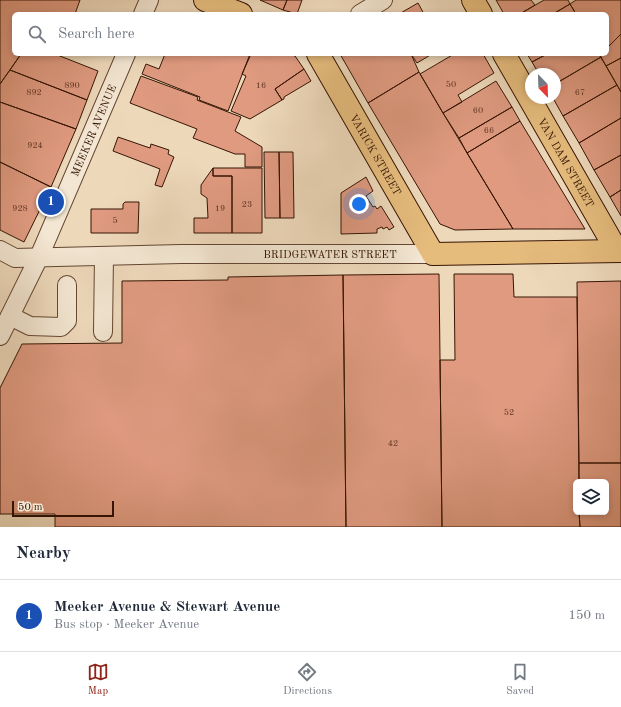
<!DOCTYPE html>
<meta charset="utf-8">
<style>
:root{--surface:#fff;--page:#f6f6f7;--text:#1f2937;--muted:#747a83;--line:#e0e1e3;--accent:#8f2418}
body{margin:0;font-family:"Old Standard TT",serif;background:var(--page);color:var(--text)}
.controls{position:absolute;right:12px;bottom:12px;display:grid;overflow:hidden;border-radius:6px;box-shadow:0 2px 6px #0003}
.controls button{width:36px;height:36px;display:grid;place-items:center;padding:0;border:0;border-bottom:1px solid var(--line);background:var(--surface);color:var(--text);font:20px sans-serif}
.compass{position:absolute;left:525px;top:68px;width:36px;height:36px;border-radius:50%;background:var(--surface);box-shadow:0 2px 6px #0003;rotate:157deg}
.scale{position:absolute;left:12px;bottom:10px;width:102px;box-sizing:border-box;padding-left:4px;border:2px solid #361504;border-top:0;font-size:11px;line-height:14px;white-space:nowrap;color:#361504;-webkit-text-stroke:3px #f3e6d2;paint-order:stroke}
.you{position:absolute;left:359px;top:204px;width:14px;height:14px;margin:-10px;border:3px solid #fff;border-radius:50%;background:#1a73e8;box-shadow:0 0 0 6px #1a73e833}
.badge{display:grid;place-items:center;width:26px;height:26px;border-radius:50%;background:var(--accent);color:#fff;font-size:13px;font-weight:700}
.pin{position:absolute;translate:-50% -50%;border:2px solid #fff;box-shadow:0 1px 4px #0006}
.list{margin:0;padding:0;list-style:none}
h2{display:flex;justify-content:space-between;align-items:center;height:52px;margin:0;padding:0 16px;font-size:17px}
h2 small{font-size:13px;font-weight:400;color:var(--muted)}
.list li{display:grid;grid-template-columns:26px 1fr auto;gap:12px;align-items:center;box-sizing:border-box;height:72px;padding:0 16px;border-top:1px solid var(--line)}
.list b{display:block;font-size:15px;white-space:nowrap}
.list p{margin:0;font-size:13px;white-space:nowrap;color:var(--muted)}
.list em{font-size:13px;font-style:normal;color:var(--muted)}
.icon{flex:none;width:22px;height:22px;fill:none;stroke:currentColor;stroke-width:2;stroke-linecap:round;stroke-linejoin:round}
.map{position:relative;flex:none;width:621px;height:527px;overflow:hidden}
.search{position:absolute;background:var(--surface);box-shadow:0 2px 6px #0003;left:12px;right:12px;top:12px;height:44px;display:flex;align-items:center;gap:10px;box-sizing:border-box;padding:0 14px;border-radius:6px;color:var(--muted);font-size:15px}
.sheet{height:124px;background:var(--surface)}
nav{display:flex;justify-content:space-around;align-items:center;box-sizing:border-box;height:56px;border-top:1px solid var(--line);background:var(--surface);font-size:11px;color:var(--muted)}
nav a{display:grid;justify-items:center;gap:2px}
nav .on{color:var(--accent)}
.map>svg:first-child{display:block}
.building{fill:#df9a80;stroke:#361504}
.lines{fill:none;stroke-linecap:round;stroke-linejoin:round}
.minor-casing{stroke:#644632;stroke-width:20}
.major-casing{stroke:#361504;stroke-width:24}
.minor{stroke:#f3e6d2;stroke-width:18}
.major{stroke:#e6bc7d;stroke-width:22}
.labels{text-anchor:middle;stroke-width:3;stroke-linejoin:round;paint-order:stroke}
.number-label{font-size:9px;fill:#603623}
.street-label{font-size:11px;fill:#361504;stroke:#f3e6d2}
</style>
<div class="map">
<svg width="621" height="527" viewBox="0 0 621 527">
<rect width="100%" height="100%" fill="#edd8ba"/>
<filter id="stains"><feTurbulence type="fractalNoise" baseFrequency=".005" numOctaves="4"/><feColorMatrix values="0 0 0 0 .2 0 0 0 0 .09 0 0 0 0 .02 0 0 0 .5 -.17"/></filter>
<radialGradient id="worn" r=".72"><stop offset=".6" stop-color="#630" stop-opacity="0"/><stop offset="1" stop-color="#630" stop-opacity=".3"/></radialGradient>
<path class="building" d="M0,0H80L75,14H14V54H21L0,84Z
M260,0H287L283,10Z
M287,0H302L297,14L283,10Z
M496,0H531L535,5L520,14H504Z
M544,0H568L570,4L553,14H520Z
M576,0H621V34L607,48V14H576L570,4Z
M418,3L424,14H399Z
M570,4L576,14H553Z
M621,34V58L606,66L600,56L607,54V48Z
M21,54H55L98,71L87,100L10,70Z
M165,54H250L228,111L199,100L200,97L142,74L146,64L159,69Z
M251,54H290L295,56L304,69L275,89L282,100L250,119L231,111L246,76L242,74Z
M340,54H411L419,72L368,103Z
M411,54H432L417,63Z
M454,54H483L494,73L458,95L462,102L443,113L420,74Z
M527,54H547L532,62Z
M547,54H599L601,57L555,84V74H539L532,62Z
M601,57L617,85L563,116L553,98H555V84Z
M621,58V92L606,66Z
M304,69L311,81L284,97V99L282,100L275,89Z
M10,70L87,100L76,129L0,102V84Z
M419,72L443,113L513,229L455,230L440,224L368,103Z
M141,76L198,97L197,100L241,117L235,131L262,147V167H245V154H235L193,138L197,129L130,103Z
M496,81L512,107L459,138L443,113Z
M617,85L621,92V118L579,143L563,116Z
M0,102L76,129L51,187L0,162Z
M512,107L520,121L467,153L459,138Z
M621,118V155L594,170L579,143Z
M520,121L585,229H513L467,153Z
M118,137L150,148L151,144L169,150L168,154L174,157L162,187L155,185L160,169L113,151Z
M264,152H279L280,218H265Z
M279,152H293L294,218H280Z
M621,155V190L610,197L594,170Z
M0,162L51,187L24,242L0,230Z
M213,168V176H232V233H194V218H208L207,198L201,194V185Z
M213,168H262V233H232V176H213Z
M366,177L373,191L366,196L373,207L375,206L377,209L381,206L394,227L389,230L387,227L383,229L382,227L377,229V233L341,234V193Z
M621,190V216L610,197Z
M125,202H139L138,233H91V209H123V204Z
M439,274L442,527H346L343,275Z
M454,274H513L514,297H577L579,482H576V512H579L580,527H442L440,360H455Z
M343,275L346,527H55V514H0V388L22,344L122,343V281L228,280V277Z
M621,281V463H579L577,282Z
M579,463H621V527H580L579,512H606V482H579Z"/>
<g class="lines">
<defs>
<g id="minor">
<path d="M143,14L149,0"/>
<path d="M360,14L383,0"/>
<path id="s1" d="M0,250L15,258L181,254H433"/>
<path d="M10,316L30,326L61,327L67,321V285"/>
<path d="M103,332L104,256"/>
<path id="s2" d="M0,336L39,257L126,54"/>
</g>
<g id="major">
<path d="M205,0L241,14"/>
<path d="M473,0L481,14"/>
<path id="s3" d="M318,54L433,254L621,251"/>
<path id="s4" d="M504,54L617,251"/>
</g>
</defs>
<use href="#minor" class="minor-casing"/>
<use href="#major" class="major-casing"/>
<use href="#minor" class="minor"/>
<use href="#major" class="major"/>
</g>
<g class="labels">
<g class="number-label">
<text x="451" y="87">50</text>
<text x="72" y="88">890</text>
<text x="261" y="88">16</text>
<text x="34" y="95">892</text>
<text x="580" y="95">67</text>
<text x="478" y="113">60</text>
<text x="489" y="133">66</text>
<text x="35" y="148">924</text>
<text x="247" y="207">23</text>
<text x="20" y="211">928</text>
<text x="220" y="211">19</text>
<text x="115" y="223">5</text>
<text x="509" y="415">52</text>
<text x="393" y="446">42</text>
</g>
<g class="street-label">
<text dy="4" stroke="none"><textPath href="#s2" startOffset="226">MEEKER AVENUE</textPath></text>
<text dy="4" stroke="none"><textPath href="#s3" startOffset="116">VARICK STREET</textPath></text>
<text dy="4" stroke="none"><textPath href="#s4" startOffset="125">VAN DAM STREET</textPath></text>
<text dy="4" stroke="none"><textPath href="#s1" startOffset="332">BRIDGEWATER STREET</textPath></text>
</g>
</g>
<rect width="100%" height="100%" filter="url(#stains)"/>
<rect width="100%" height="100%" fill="url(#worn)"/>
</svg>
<div class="controls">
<button><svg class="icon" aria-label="layers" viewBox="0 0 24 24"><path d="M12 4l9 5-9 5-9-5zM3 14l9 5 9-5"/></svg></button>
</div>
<svg class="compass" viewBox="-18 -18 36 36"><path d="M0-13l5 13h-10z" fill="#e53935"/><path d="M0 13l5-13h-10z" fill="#747a83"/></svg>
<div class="scale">50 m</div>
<div class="you"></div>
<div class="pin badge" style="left:51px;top:202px;background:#1a4fb4">1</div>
<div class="search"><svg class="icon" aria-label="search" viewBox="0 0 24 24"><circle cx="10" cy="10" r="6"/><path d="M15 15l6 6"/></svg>Search here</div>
</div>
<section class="sheet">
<h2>Nearby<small></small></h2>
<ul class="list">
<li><span class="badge" style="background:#1a4fb4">1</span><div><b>Meeker Avenue &amp; Stewart Avenue</b><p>Bus stop · Meeker Avenue</p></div><em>150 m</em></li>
</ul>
</section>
<nav>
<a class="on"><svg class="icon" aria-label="map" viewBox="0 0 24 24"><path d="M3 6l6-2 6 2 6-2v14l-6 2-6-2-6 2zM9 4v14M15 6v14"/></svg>Map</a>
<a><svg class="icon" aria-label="directions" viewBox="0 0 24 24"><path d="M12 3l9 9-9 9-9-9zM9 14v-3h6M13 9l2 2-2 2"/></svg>Directions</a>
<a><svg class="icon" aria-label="saved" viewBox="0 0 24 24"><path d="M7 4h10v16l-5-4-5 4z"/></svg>Saved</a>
</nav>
